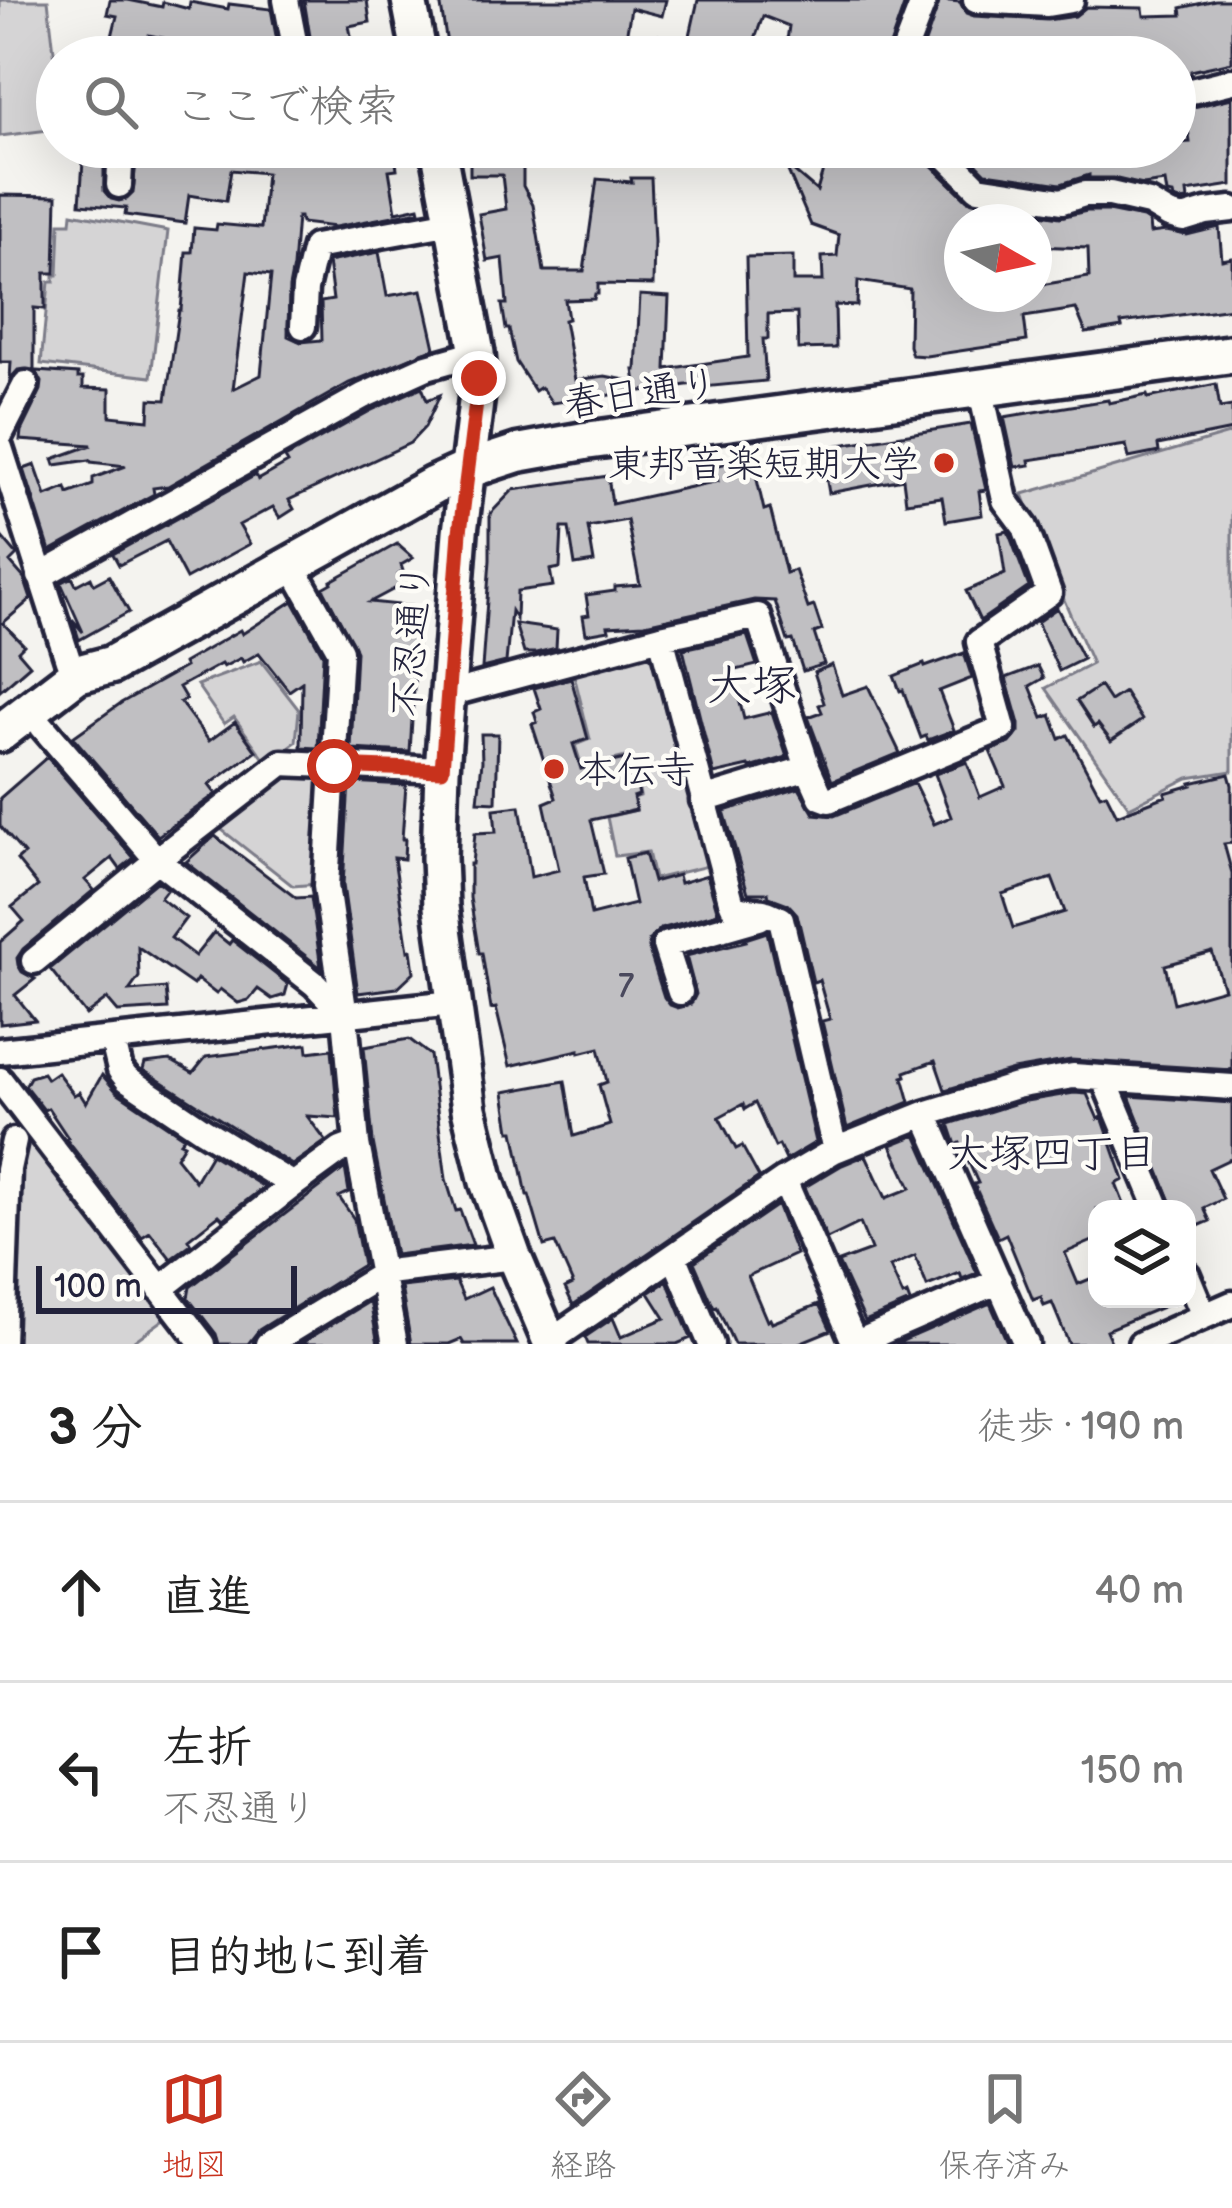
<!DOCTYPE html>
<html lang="ja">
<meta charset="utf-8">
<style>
:root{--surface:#fff;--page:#f6f6f6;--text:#222;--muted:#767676;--line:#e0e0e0;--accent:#c8321e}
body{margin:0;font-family:"Balsamiq Sans","Klee One",sans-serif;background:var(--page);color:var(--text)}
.controls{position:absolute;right:36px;bottom:36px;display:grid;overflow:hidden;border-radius:24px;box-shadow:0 12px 48px #0002}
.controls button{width:108px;height:108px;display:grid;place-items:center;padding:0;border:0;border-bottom:3px solid var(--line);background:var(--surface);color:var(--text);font:60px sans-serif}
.compass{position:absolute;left:944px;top:204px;width:108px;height:108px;border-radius:50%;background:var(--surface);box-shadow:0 12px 48px #0002;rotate:99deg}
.scale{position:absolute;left:36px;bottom:30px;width:261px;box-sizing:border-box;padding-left:12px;border:6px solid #22223b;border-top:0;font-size:33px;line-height:42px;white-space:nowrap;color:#22223b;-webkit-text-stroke:9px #fdfcf7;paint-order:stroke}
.stop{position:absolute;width:36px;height:36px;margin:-27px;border:9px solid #c8321e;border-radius:50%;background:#fff}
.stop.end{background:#c8321e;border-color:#fff;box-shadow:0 3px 12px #0008}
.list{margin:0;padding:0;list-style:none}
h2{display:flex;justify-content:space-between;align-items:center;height:156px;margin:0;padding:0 48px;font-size:51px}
h2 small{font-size:39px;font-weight:400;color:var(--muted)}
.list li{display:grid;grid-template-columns:78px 1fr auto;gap:36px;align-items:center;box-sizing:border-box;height:180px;padding:0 48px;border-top:3px solid var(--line)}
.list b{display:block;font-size:45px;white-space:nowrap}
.list p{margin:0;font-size:39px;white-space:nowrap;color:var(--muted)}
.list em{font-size:39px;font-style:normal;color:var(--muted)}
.icon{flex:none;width:66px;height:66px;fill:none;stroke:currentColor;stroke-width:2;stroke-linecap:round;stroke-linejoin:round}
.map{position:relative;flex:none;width:1232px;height:1344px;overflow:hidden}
.search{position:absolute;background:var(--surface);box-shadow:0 12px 48px #0002;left:36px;right:36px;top:36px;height:132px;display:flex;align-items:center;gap:30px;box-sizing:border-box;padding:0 42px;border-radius:66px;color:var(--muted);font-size:45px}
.sheet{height:696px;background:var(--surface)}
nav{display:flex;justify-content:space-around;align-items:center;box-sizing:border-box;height:168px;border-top:3px solid var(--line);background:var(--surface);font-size:33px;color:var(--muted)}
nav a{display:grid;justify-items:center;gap:6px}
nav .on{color:var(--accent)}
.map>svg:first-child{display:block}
.green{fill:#d5d4d5;stroke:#7c7b88;stroke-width:3}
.building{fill:#c0bfc2;stroke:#22223b;stroke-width:3;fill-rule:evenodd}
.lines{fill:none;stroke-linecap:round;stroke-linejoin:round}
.minor-casing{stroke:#22223b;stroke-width:33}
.major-casing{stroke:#22223b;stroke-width:42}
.highway-casing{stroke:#22223b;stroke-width:45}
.minor{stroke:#fdfcf7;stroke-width:24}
.major{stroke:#fdfcf7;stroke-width:33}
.highway{stroke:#fdfcf7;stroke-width:36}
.route{stroke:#c8321e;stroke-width:15}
.poi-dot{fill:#c8321e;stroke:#fdfcf7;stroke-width:4.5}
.labels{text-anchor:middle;stroke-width:9;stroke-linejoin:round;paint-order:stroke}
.number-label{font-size:33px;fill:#4a495d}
.street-label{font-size:39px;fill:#22223b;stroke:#fdfcf7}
.poi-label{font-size:39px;fill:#22223b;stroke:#fdfcf7;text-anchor:end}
.neighbourhood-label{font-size:42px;fill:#22223b;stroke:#fdfcf7}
.quarter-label{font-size:45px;fill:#22223b;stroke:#fdfcf7}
</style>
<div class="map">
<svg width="1232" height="1344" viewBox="0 0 1232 1344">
<rect width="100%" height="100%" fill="#f4f3ef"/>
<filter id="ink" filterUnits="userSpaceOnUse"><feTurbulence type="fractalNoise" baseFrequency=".00833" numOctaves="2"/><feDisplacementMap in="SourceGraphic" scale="24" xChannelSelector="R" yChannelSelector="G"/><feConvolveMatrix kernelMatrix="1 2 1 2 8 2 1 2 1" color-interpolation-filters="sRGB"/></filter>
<g filter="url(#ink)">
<path class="green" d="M0,0H48L57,77V129L0,136Z
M72,213L168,231L151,377L41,364L49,282H54V275H58L60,223H71Z
M1232,433V771L1188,778L1129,807L1046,688L1092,664L1047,561L1023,494Z
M654,645L712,865L654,879L648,852L615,856L607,817L636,810L634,798L640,796L636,772H630L626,757L582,767L575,745L590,739L572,667Z
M261,661L299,710L296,742L267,763L234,717L224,724L197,685Z
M283,774L324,776L317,884L293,886L217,826Z
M28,1142H35L44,1151L43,1156L166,1318L130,1344H0V1144L26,1145Z"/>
<path class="building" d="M110,0H128L162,7L163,2L189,9L190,2L228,9L229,4L271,9L280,57H220V54L193,51L180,48L181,42L149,35L144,57H125L108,53L117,16L107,14Z
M304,0H367L370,22L349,26L354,49L313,55Z
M440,0H666L662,16L631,8L626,37L655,41L656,35L689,40L698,0H906L886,57H808L809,51L786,48L789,26L763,16L755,39L772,57H566L476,45L475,51L447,44Z
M940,0L960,2L966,13L974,16L1047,20L1075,16L1086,7L1143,8L1144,16L1182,15L1181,8L1215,0H1232V62L1191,71V74L1175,78V57H1093V43L1050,50V57H920Z
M1232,98V185L1187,192L1188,200L1180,201L1174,199L1173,195L1167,194L1165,182L1143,185L1113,178H1089V175L1061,184L986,173L960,147H1127L1128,157L1162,154L1161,147H1175V143L1190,142L1185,109Z
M84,147H104V191L111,199L119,201L127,199L133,193L137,147H394L397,169L389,170L396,212L419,207L420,211L335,227L301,223L300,217H297L293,267L289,288L288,336L301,342L322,340L321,302L333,300L328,262L379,252L387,296L422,290L435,348L349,383L168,486L153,488L154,494L50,551L24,469L35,465L46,496L66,488L68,494L93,485V478L126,466L91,462L90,460L55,465L53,459L92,445L20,440L21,431L41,390L42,382L36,371L78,374V378H83V388L110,389V416L149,420L150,399L166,400L179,310H181L186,252H192L194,228L216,230L217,224L261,228L266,173L231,170L226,201L189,195L185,223L125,215L126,208L80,204ZM248,272L271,275L261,375L233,389Z
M470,147H523V186L533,205L544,271H584L597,179L632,182L631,178H651L654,242L653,285L598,284V294H595L594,299L565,300L568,319L564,320L575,380L605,376L636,382L634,370H636L640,295L669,297L666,369L748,357L746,257L793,256V281H823L822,257L837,256L839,235L811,225L785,164L817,191L830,147H921L925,159L967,200L1013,210L991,220L962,222V296L1034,294V286L1089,277L1088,248L1034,246V213L1060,217L1087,211H1108L1143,218L1149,222L1150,233L1166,231L1187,235L1219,227L1222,260L1232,258V308L1121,323L1122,327L1086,333L1076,309L1024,317L1027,341L926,356L912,355L909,346L910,289L858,281L857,306L835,305L836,348L798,349L797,313L768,314V339H763L766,381L703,387L702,383L552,403L541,387L535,391L516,362L509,329H506L502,304H507L503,258L487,261L479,214L506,209L502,175H470Z
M0,195L57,196L55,273H45V309L34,308V370H18L10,379L11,362H0Z
M1216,384L1220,408L1232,406V430L1158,445L1159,452L1129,458L1126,445L1029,460L1030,465L1015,467L1004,417L1108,400L1109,403L1147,395L1148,398Z
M422,387L427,400L440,395L425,427L410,443L289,500L294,509L280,518L273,507L239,525L250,544L186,579L166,541L119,565L113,554L256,475L258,480L288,463L285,458L370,411Z
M971,424L986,490L979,491L982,515L946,521L942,497L906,502L903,479L829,493L821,448Z
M752,458L764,510L770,508L786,573L795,570L808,608L814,606L822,630L814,633L824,664L803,671L793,640L788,641L775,601L754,600L645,624L608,626L609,630L586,634L583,616L589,615L586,595L615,591V587L640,585L627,520L588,527L594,562L575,565L569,528H562L560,568L550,570L553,586L517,591L516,619L511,611L506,662L482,668L490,560V514L513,490L608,476L612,504L718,481L714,466Z
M1008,531L1029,587L980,621L966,591L1005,574L999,533Z
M0,535L17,555L10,562L24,578L31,599L3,623L24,645L18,651L30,665L0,691Z
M397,544L413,558L401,565L403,571L398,575L400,586L370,602L419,607L410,752L351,749L356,651L323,588L332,583L331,581Z
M109,576L129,612L79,640L73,620L83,632L61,583L72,577L76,585L91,577L94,584Z
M293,601L323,655L318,748L301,747L302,682L289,691L259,653L243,662L241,658L223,667L221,664L179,687L186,699L180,702L209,741L235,722L256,751L209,785L216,794L158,836L73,737L121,703L185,667L183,663L240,630L242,634Z
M1057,608L1083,659L1059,671L1037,622Z
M515,624L557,630L556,648L536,653H524Z
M747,635L757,665L732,671L744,719L772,712L787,757L750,768L749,766L714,774L683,649Z
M964,653L972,678L939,691L954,730L928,740L926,736L921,738L903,690L900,691L894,676L924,664L925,667Z
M832,665L842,695L868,686L900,753L832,781L808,717L822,712L819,705L824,703L814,672Z
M1038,666L1044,678L1030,686L1043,718L1051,715L1060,739L1068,735L1100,795L1106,793L1117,815L1166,796L1165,793L1192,785L1191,783L1229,774L1232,785V843L1224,844L1232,873V1070L1071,1060L1013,1070L945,1090L935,1061L905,1072L906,1076L903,1077L910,1102L847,1128L822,1021L830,1019L819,980L813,982L797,914L788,904L769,897L768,893H748L724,811L799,788L814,814L834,816L914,783L934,824L951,817L935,774L967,762L980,797L1005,786L990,751L1010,743L1019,732V724L1006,678ZM1052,878L1065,912L1013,928L1002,894ZM1212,952L1224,989L1174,1003L1165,965Z
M571,678L588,739L573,744L581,769L625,759L629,773L634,772L639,795L633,797L636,810L591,820L604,874L584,877L591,915L635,904L625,858L645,853L653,882L678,875L680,883L707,875L718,913L660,929L649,940V950L664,997L670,1005L678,1008L691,1004L696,994L686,956L746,941L745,939L767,932L816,1142L786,1160L779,1145L775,1147L755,1103L745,1109L743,1104L719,1117L736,1149L742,1146L759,1177L573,1305L565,1288L573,1284L555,1243L544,1246L529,1195H527L514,1131H510L504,1092L565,1081L574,1136L610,1125L599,1085L607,1082L599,1048L579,1053V1050L510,1066L496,1008L491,1009L482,953H479L470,898V864H472L475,833L496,832L494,809L520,806L531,877L559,870L544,803L556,798L532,724L537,722L534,712L541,709L534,688Z
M1100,686L1110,701L1124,692L1142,720L1111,741L1098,724L1094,727L1077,701Z
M481,734H498L496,802L478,801L482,761Z
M47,757L134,858L120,869L112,858L85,880L94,890L23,949L17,958L18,965L22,972L35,979L15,995L35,1020L0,1024V942L24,921L12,907L38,886L17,860L24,854L0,826V798Z
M349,782L406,785L402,839H405L404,859L394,858L408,951L411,950L414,972L397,988L358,993L343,885Z
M215,836L296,898L311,897L321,968L186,862Z
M157,881L167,889L160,898L186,918L171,938L195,956L214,932L229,944L232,940L288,984L285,995L272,999L258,989L249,1000L238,1003L220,989L216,994L197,979L193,985L138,947L139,977L129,991L166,988L168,1009L118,1012L107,999L86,1015L50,969Z
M409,1039L430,1055L446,1179L456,1211L460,1210L473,1245L395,1255L373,1142L364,1047Z
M307,1044L308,1052L332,1049L338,1118L307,1116L326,1141L292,1165L143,1070L145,1063L170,1060L193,1073L206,1057Z
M57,1072L74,1095L79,1092L86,1103L102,1075L117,1092L184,1137L180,1142L184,1144L176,1157L195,1181L211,1154L264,1187L223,1219L219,1215L188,1239L191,1244L171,1259L150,1232L142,1237L66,1139L68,1138L48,1108L44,1110L25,1086L30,1077L43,1073L47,1079Z
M1074,1093L1087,1094L1098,1119L1102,1117L1124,1180L1116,1184L1126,1209H1097V1239L1065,1253L1078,1284L1097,1276V1299L1179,1300L1106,1330L1112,1344H1069L1052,1303L1044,1306L1041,1297L1033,1300L1006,1234L998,1238L974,1184L978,1183L960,1143L956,1145L949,1124L1020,1102Z
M1129,1096L1232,1103V1158L1209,1169L1223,1199L1204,1208L1210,1221L1196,1227L1188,1209H1174Z
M916,1135L977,1273L962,1279L960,1273L927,1286L915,1256L890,1267L903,1296L907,1294L910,1302L865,1321L838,1262L871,1250L860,1223L827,1239L805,1187L842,1165L866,1155L886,1198L911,1188L891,1145Z
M345,1168L349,1192L339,1197L354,1219L363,1265L259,1330L248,1344H219L216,1334L188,1298L190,1287Z
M777,1205L796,1254L748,1276L767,1321L770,1319L772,1323L819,1304L831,1330L797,1344H734L717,1307L714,1308L694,1262Z
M456,1281L464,1299L490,1287L517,1344H464L461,1339L449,1344H411L401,1287Z
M667,1281L691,1338L677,1344H588L585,1337L613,1318L621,1337L665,1318L649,1293Z
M370,1301L378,1344H300Z
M990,1303L1008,1344H895Z"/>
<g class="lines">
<defs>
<path id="minor" d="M286,0L297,57
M976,0L1047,4L1071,0
M902,57L924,0
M1175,95L1232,81
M937,147L978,188L1062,201L1084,194H1110L1149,203L1169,215L1183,219L1206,212L1232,209
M119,185L121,147
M303,326L305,289L315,247L452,222
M0,435L26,384
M0,448L68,660L77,674
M291,564L340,651L326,886L345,1016L357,1144L395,1344
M40,576L363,396L427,367L477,353
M661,637L731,901L734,908L763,912
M449,694L661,637L758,616L808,768L821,797L829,800L1003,728L979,642L1049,593L1025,527L1005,500L980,387
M42,726L157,860L315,984L345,1016
M703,800L808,768
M34,961L157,860L282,763L442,770
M680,992L665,945L759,918L767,913L781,919L835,1150
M113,1041L120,1070L127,1079L203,1130L293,1185
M0,1051L453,1003
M1106,1079V1084L1158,1209
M0,1080L203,1344
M925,1114L1026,1344
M784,1180L855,1344
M675,1258L711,1344
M1187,1275L1204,1316
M160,1289L293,1185L341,1150L357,1144
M550,1341L784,1180L835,1150L925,1114L1016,1086L1073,1076L1232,1087
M2,1344L8,1169L14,1141
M268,1344L381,1275L396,1271L514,1257
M854,1344L999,1281
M1141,1344L1232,1304"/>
<path id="major" d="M409,0L420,57
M438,147L477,353L479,378L460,532L442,770L439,858L441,907L469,1109L487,1182L514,1257L551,1344"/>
<path id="highway" d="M0,733L77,674L111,665L434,485L469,469L518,453L585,441L1232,354"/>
</defs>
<use href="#minor" class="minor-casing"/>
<use href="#major" class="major-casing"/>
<use href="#highway" class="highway-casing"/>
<use href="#minor" class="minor"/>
<use href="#major" class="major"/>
<use href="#highway" class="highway"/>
</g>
</g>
<g class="lines" filter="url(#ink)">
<path class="route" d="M334,766L442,770L460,532L479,378"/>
</g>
<g class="poi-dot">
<circle cx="944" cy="463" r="12"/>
<circle cx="554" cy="769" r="12"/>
</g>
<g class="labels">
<g class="number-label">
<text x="626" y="997">7</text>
</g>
<g class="street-label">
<text transform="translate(641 392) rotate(-8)" y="14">春日通り</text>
<text transform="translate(410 640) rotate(-86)" y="14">不忍通り</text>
</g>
<g class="poi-label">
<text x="920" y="477">東邦音楽短期大学</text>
<text x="578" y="783" text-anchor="start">本伝寺</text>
</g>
<g class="neighbourhood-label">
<text x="1052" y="1167">大塚四丁目</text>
</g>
<g class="quarter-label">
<text x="752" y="700">大塚</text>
</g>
</g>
</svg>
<div class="controls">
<button><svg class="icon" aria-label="layers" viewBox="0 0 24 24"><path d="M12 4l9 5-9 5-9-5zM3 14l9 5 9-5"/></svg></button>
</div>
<svg class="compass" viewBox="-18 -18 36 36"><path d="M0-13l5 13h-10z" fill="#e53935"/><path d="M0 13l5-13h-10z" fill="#767676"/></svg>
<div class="scale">100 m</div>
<div class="stop" style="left:334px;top:766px"></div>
<div class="stop end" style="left:479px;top:378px"></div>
<div class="search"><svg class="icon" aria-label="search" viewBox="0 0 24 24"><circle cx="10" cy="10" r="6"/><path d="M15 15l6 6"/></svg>ここで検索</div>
</div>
<section class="sheet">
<h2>3 分<small>徒歩 · 190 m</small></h2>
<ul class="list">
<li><svg class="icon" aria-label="ahead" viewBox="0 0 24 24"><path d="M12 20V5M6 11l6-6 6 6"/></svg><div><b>直進</b></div><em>40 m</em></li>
<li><svg class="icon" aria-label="left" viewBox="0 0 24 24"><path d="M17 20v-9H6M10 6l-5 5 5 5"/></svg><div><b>左折</b><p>不忍通り</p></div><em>150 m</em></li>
<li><svg class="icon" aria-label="arrive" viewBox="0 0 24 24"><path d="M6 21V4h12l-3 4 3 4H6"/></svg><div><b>目的地に到着</b></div></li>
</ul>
</section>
<nav>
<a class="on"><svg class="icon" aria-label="map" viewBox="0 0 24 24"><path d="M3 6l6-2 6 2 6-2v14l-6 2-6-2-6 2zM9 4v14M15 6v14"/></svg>地図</a>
<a><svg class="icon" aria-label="directions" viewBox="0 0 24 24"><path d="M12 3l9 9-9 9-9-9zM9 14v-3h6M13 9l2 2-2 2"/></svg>経路</a>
<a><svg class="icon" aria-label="saved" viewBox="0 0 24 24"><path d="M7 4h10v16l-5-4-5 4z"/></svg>保存済み</a>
</nav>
